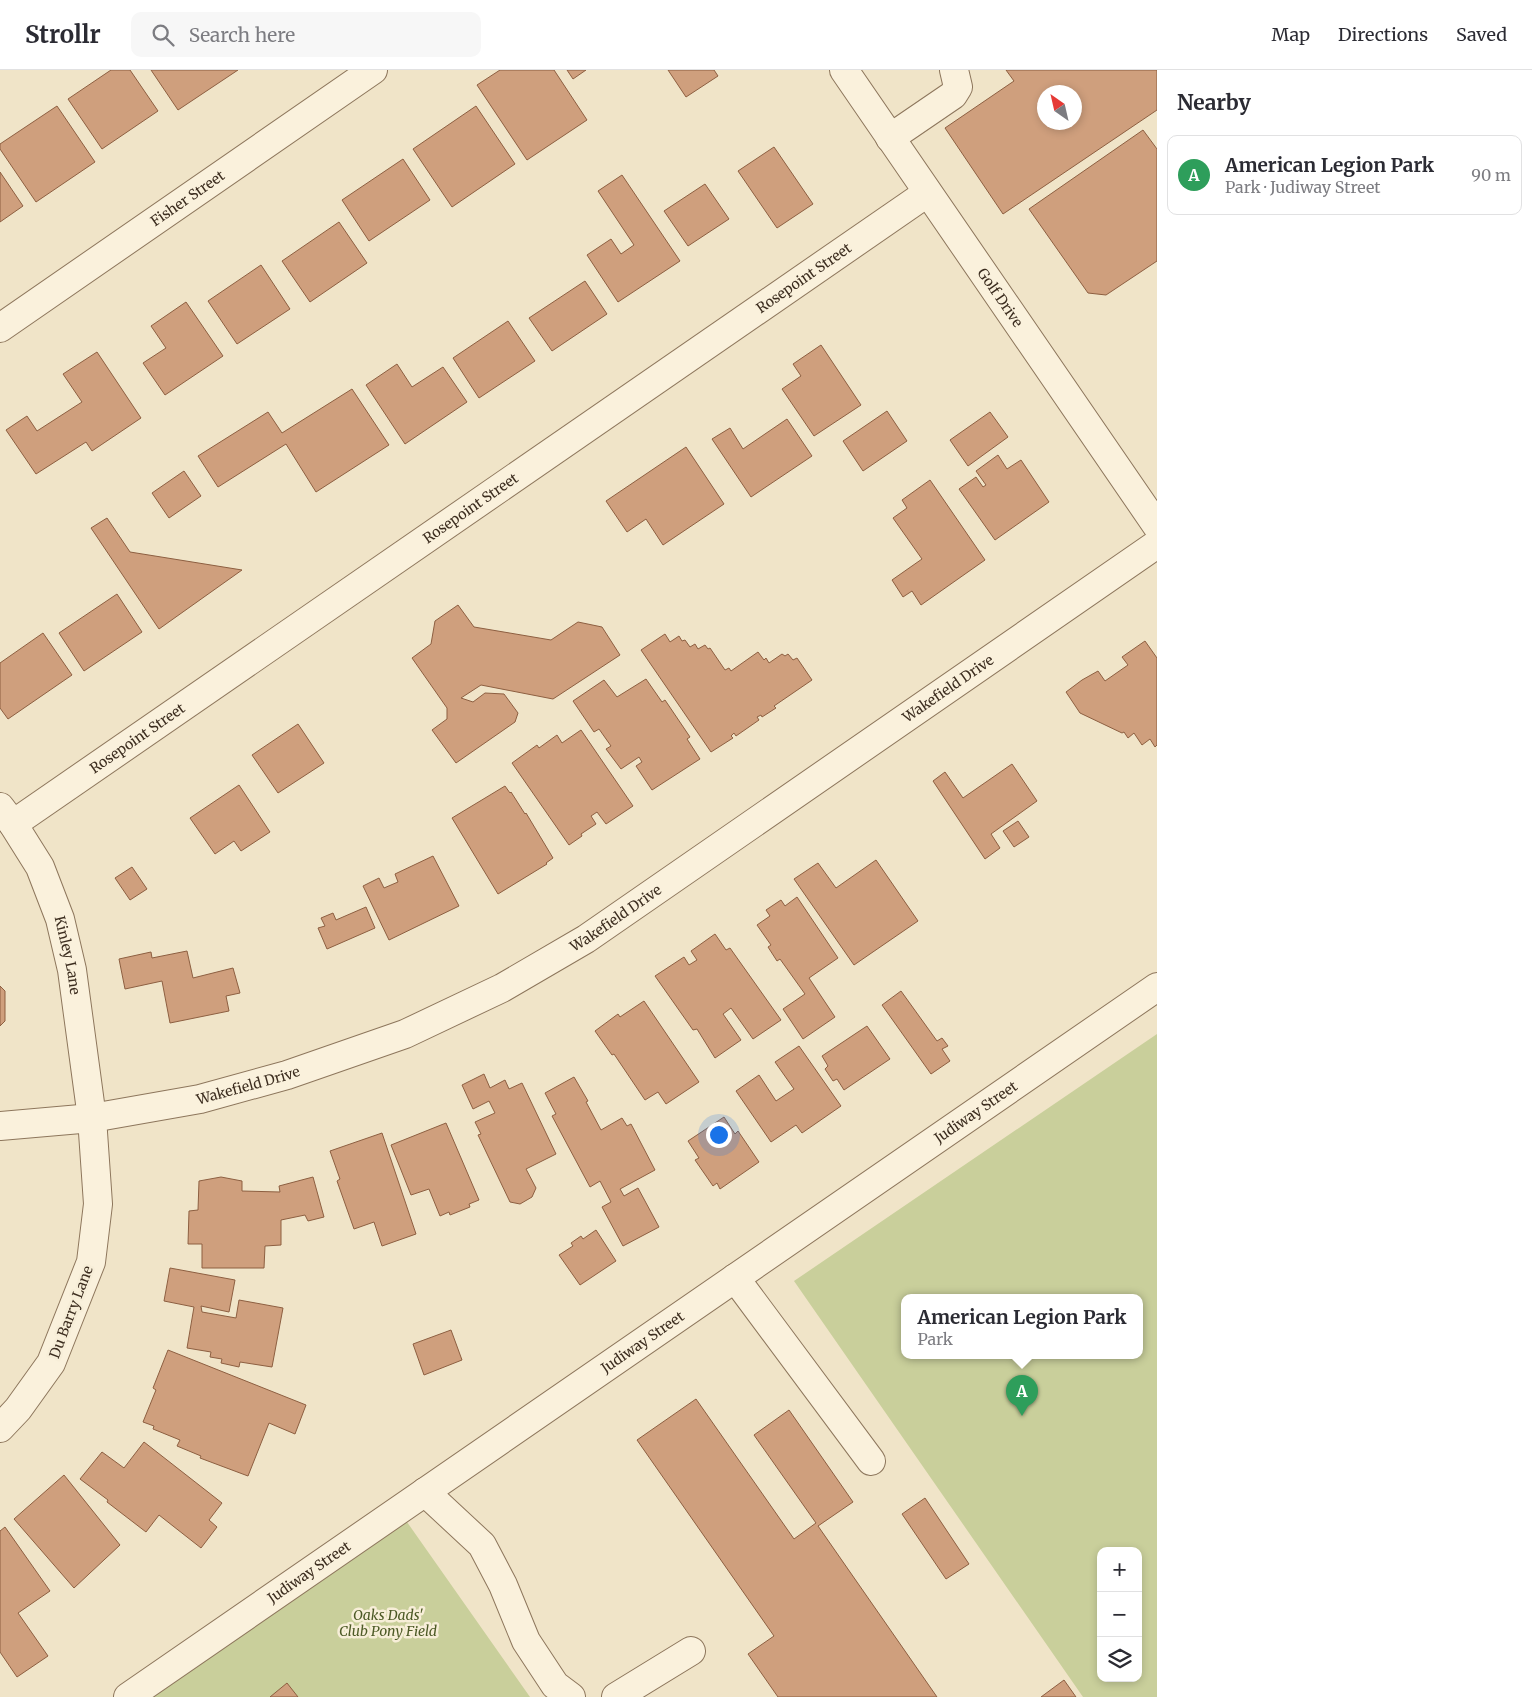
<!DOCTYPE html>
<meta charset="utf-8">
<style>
:root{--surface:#fff;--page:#f7f7f7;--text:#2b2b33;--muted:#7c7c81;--line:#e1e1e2;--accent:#d93025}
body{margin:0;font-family:Merriweather,serif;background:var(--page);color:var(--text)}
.controls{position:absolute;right:15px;bottom:15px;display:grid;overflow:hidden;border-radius:10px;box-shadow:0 2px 8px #0003}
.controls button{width:45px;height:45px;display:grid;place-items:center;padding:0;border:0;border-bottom:1px solid var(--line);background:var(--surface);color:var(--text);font:25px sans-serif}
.compass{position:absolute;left:1037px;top:15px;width:45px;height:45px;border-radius:50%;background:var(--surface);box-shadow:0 2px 8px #0003;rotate:326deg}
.you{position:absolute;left:718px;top:1064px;width:18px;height:18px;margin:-12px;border:4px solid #fff;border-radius:50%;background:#1a73e8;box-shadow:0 0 0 8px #1a73e833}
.badge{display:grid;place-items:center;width:32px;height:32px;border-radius:50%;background:var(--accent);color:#fff;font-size:16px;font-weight:700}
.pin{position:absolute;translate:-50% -41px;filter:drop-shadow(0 1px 2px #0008)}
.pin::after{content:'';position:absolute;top:26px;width:18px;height:15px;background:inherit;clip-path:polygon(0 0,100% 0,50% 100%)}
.popup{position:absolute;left:901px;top:1224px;width:242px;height:65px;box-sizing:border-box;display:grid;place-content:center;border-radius:10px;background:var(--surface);filter:drop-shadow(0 1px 4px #0005);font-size:16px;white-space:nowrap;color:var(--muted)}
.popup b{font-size:19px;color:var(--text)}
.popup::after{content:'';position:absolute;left:50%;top:100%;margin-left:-10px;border:10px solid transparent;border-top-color:var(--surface)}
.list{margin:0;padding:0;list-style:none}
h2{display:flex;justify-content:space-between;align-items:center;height:65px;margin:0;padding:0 20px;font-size:21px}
h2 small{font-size:16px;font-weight:400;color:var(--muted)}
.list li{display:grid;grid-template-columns:32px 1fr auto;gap:15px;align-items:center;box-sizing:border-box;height:80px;margin:0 10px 10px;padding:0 10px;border:1px solid var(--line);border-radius:10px}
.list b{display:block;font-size:19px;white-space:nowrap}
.list p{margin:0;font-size:16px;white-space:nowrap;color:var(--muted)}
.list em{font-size:16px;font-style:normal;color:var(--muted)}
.icon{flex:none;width:28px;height:28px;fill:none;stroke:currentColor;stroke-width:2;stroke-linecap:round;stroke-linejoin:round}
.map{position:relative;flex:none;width:1157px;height:1627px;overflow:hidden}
header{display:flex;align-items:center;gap:30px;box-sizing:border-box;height:70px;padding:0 25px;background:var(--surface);border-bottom:1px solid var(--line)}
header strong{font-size:24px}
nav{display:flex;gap:28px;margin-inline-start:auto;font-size:18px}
.search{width:350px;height:45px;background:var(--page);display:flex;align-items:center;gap:12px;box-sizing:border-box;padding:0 18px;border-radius:10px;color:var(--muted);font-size:19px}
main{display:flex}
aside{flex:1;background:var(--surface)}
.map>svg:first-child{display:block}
.green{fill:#c9cf9b;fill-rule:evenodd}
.building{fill:#cf9f7d;stroke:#8d5f41;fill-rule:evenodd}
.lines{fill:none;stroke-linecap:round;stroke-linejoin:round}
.minor-casing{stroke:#8d765c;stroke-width:30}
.minor{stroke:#faf1dc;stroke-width:28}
.labels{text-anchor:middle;stroke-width:5;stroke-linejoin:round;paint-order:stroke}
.street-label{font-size:14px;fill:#3d2e20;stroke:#f7eed8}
.park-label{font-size:14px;font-style:italic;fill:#4d5a26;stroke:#f7eed8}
</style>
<header>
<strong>Strollr</strong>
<div class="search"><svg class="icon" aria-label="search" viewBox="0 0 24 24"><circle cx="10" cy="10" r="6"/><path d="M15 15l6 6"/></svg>Search here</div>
<nav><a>Map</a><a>Directions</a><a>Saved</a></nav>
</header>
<main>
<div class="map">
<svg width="1157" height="1627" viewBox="0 0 1157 1627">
<rect width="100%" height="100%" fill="#f0e4c8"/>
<path class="green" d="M1157,964V1627H1083L794,1211ZM1140,1227V1285H904V1227ZM1101,1481H1138V1608H1101Z
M407,1452L530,1627H153Z"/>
<path class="building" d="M111,0H130L158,41L102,79L68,29Z
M151,0H238L178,40Z
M500,0H554L587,50L527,90L477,15Z
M567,0H586L573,9Z
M668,0H714L718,6L686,27Z
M1006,0H1157V40L1003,144L945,58L1014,11ZM1044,22H1074V52H1044Z
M57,36L95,92L36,132L0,79V74Z
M476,36L515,94L452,137L413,79Z
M1143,60L1157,79V191L1106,225L1088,223L1029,139Z
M774,77L813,134L777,158L738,101Z
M403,89L430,130L369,171L342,130Z
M0,102L23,136L0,152Z
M622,105L680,191L618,232L587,185L611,169L621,184L634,175L598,121Z
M705,114L729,149L688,176L664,141Z
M339,152L367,193L310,232L282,191Z
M261,195L290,239L237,274L208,231Z
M585,211L607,244L552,281L529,248Z
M186,232L223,286L165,325L143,293L166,278L151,256Z
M508,251L535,291L479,328L453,288Z
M821,275L861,335L814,366L782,319L801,306L793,294Z
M97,282L141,348L92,381L86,372L36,404L6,360L27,346L37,361L82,332L63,304Z
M397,294L412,317L443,297L467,332L405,374L366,315Z
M352,319L389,375L316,422L286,374L218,417L198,386L268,342L282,363Z
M887,341L907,371L863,401L843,371Z
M990,342L1008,367L968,396L950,370Z
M787,349L812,386L751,427L712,369L730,358L743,379Z
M686,377L724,434L663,475L646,449L627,462L606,431Z
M998,385L1007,399L1021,390L1049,432L995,470L959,419L976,407L983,417L986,415L976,401Z
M184,401L201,426L169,448L152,423Z
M930,410L985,490L921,535L912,521L903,527L892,510L922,489L893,448L907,438L902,430Z
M107,448L130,482L242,500L159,559L91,458Z
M117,524L142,562L84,601L59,563Z
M458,535L474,557L551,570L578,552L602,557L620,585L553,629L481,615L461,628L473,632L485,623L504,624L518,643L515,652L456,693L432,660L447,649V638L412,588L431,574L435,551Z
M43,563L72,605L8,649L0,638V593Z
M665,564L670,572L679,566L682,571L685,570L690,577L695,574L698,579L705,575L708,579L710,578L725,600L729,598L731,601L758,582L764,590L766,588L769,593L782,584L785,586L788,584L793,590L797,588L812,610L774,636L776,638L762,647L761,645L757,647L759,650L736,666L734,663L731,666L733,668L711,682L641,580Z
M1145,571L1157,588V675L1155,677L1150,669L1142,675L1134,663L1128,668L1124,662L1122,663L1080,643L1066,622L1082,610L1098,601L1105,611L1128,595L1122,587Z
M646,609L662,632L665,630L690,667L687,669L700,689L652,720L636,696L642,692L639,687L621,699L606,679L611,676L599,659L594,662L573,631L604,610L617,627Z
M298,654L324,693L278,723L252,685Z
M581,660L633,736L606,754L597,742L591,746L596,754L581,764L582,766L569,775L512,693L537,675L539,678L557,665L562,673Z
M1012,694L1037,731L991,764L1000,778L985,789L933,711L945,702L963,728Z
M239,715L270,762L241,781L234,771L215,784L190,748Z
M505,716L510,723L511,722L525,744L526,743L553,788L546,793L547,794L498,824L452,748Z
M1018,751L1029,767L1014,777L1003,761Z
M433,786L459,836L389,870L363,816L379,808L384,818L398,812L395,804Z
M876,790L918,851L854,895L794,809L818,793L836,818Z
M132,797L147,819L130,830L115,808Z
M797,827L838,888L809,908L835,947L803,969L783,939L805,924L780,889L777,891L768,877L771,875L757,855L770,846L766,840L781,830L785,836Z
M366,837L375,858L327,879L318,858L325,856L321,848L333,843L336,850Z
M715,864L726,880L730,878L781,950L753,969L731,938L723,944L741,970L715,988L697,959L693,960L655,906L684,887L689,895L697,890L691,881Z
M187,881L193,908L233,898L240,923L226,926L229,941L170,953L162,911L125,919L119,889L151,882L152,888Z
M0,916L5,921V951L0,956Z
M901,921L937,971L942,968L948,976L942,979L950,991L931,1004L882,935Z
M644,931L699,1012L666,1034L658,1022L645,1030L614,984L612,985L595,961L618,944L620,947Z
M867,956L890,989L844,1020L837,1009L833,1011L825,999L828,996L822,986Z
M799,976L841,1036L802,1063L796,1055L771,1072L736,1021L759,1005L776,1031L794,1019L775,992Z
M484,1004L490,1018L505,1010L509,1019L522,1013L556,1084L526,1099L536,1118L532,1127L520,1134L510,1132L478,1065L481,1064L475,1052L495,1043L489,1031L473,1039L462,1015Z
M574,1007L588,1031L586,1032L601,1060L622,1048L627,1056L631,1054L655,1100L620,1119L624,1126L638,1118L659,1157L623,1176L602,1137L611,1132L600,1111L590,1117L552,1046L556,1044L545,1023Z
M724,1047L735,1064L738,1061L759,1092L720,1119L717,1113L713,1116L695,1090L699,1088L688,1071Z
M446,1053L479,1130L469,1134L470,1137L450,1145L449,1142L440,1146L429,1119L411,1125L391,1075Z
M382,1063L416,1164L382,1176L374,1152L354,1159L337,1111L340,1109L330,1081Z
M221,1107L242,1111V1121L280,1122L279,1116L313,1107L324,1147L308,1151L305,1145L281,1150V1175L265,1176L264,1198H202V1174H188L189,1141L198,1140L199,1111Z
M596,1160L616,1191L580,1215L559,1185L573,1176L571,1173L581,1166L583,1169Z
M170,1198L235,1210L229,1242L201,1236L202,1242L236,1248L239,1230L283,1238L272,1297L240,1292L239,1297L221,1293L222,1289L210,1287L211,1282L187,1278L194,1237L164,1231Z
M451,1260L462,1290L424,1305L413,1274Z
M168,1280L306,1335L295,1364L269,1353L248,1406L200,1388L201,1386L177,1376L180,1370L153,1359L154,1356L143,1352L156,1320L153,1318Z
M696,1329L794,1469L816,1453L754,1365L789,1340L853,1432L818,1456L937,1627H778L748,1584L774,1566L637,1370Z
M144,1372L222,1433L209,1450L217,1457L201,1478L159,1445L146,1462L107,1432L108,1430L80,1409L102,1382L124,1398Z
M64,1405L120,1475L74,1518L14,1449Z
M925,1428L969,1494L946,1509L902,1444Z
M5,1457L50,1521L18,1543L48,1586L17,1607L0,1582V1461Z
M1064,1610L1076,1627H1041Z
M287,1613L298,1627H270Z"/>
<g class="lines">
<defs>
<g id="minor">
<path id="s1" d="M844,0L1157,456"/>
<path d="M890,68L953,25L958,17L954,0"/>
<path id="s2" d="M0,258L373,0"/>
<path id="s3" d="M0,737L13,754L40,797L60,849L72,900L92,1048L98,1134L91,1192L51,1293L18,1339L0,1358"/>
<path id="s4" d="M13,754L927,123"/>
<path id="s5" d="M0,1056L92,1048L200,1029L287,1005L405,964L502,918L586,869L1157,474"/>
<path d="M735,1208L871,1391"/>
<path d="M425,1422L482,1475L503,1515L526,1571L555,1615L571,1627"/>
<path id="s6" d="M128,1627L1157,917"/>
<path d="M616,1627L691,1581"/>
</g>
</defs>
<use href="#minor" class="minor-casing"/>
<use href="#minor" class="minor"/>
</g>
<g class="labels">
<g class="street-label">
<text dy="5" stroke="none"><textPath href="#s2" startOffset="228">Fisher Street</textPath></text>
<text dy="5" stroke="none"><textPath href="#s4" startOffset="961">Rosepoint Street</textPath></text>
<text dy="5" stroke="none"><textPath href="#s1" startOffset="276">Golf Drive</textPath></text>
<text dy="5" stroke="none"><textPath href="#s4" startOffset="556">Rosepoint Street</textPath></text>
<text dy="5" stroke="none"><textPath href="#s5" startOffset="1062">Wakefield Drive</textPath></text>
<text dy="5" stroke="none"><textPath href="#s4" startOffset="151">Rosepoint Street</textPath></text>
<text dy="5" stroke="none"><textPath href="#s5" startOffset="658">Wakefield Drive</textPath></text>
<text dy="5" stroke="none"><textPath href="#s3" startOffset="165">Kinley Lane</textPath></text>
<text dy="5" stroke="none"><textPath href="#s5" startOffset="252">Wakefield Drive</textPath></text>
<text dy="5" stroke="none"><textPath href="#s6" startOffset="1030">Judiway Street</textPath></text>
<text transform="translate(71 1242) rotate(-69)" y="5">Du Barry Lane</text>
<text dy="5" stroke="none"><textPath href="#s6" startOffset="625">Judiway Street</textPath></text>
<text dy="5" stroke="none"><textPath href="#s6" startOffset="220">Judiway Street</textPath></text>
</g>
<g class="park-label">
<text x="388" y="1550">Oaks Dads'<tspan x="388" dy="16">Club Pony Field</tspan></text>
</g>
</g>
</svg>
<div class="controls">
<button>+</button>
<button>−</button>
<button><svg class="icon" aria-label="layers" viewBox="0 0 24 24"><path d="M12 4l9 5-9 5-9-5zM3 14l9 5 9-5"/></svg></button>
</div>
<svg class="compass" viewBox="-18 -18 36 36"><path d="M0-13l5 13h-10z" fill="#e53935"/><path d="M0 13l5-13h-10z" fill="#7c7c81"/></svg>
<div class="you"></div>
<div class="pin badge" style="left:1022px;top:1346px;background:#2e9e5b">A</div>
<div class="popup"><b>American Legion Park</b>Park</div>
</div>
<aside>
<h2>Nearby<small></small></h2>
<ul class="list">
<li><span class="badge" style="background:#2e9e5b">A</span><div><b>American Legion Park</b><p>Park · Judiway Street</p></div><em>90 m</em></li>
</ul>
</aside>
</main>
